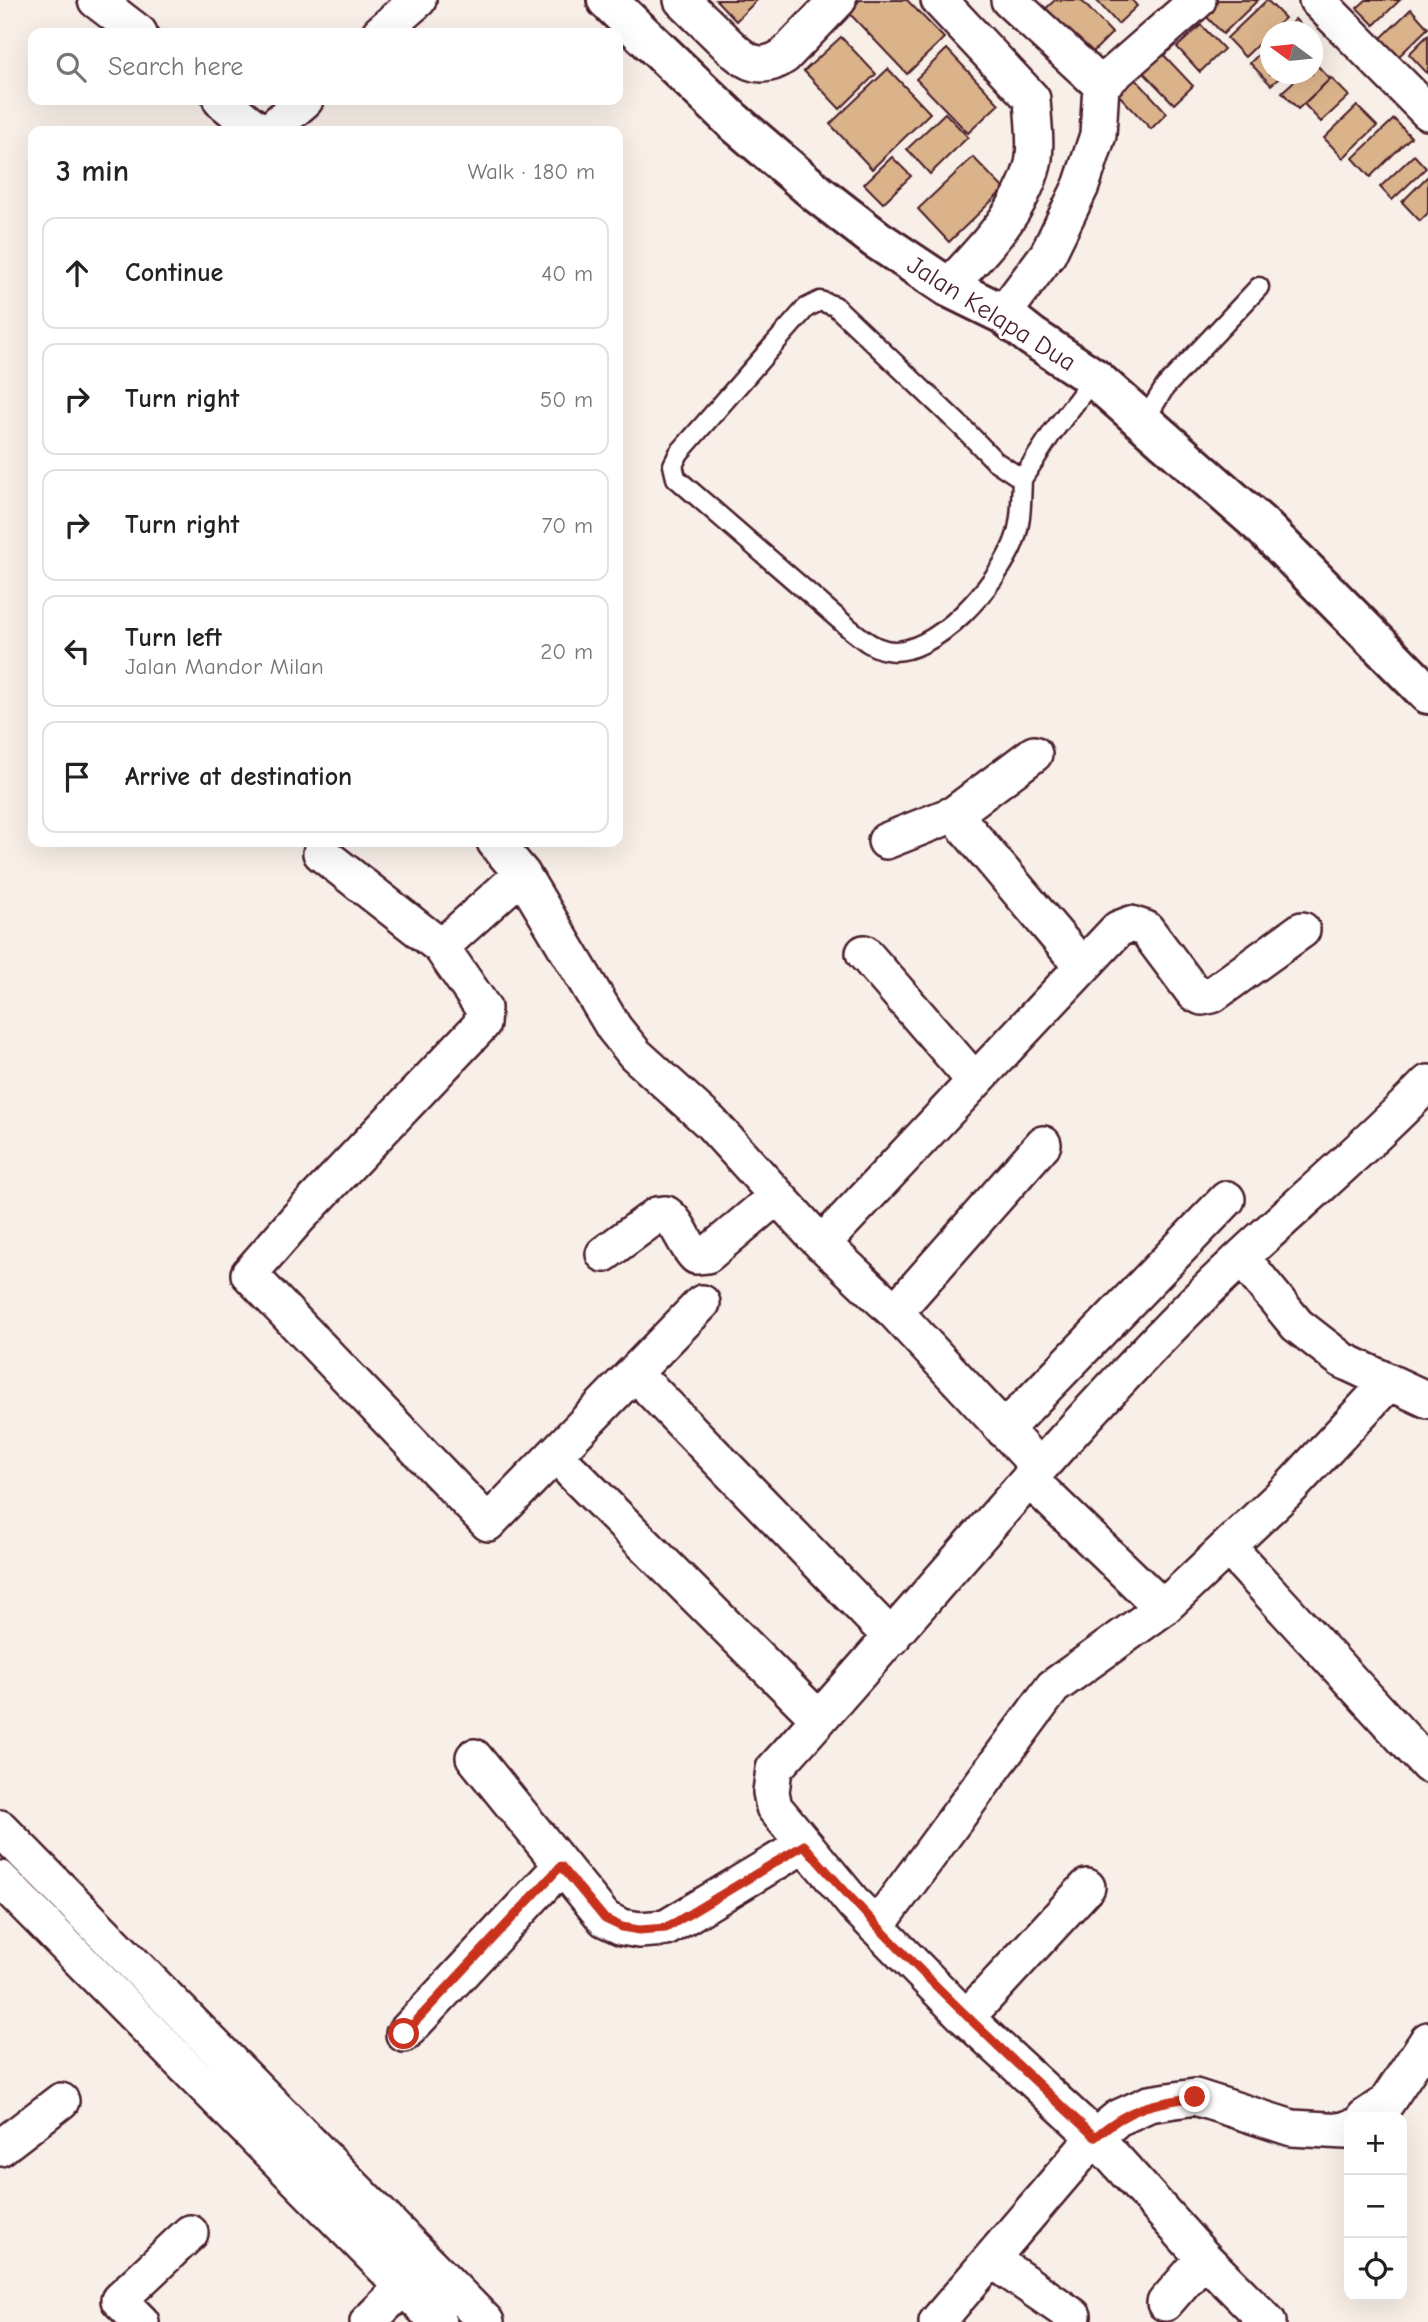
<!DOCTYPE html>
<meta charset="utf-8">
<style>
:root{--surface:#fff;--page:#f6f6f6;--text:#222;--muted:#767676;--line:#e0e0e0}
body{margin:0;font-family:"Comic Neue",sans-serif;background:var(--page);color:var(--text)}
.controls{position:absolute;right:21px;bottom:21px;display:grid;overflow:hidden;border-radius:14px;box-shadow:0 7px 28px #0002}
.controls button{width:63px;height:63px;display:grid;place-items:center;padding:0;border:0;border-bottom:2px solid var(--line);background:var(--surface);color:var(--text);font:35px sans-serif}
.compass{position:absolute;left:1260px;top:21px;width:63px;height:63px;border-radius:50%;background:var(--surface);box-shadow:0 7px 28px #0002;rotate:285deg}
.stop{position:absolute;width:21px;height:21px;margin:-16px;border:5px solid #c8321e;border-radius:50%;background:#fff}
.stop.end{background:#c8321e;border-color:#fff;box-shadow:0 2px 7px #0008}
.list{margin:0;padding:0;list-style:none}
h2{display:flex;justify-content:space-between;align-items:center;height:91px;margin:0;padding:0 28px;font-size:30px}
h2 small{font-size:23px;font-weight:400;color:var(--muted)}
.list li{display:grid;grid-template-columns:46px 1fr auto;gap:21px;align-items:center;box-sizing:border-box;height:112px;margin:0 14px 14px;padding:0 14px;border:2px solid var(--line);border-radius:14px}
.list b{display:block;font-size:26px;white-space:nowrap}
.list p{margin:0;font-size:23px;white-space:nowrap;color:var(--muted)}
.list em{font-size:23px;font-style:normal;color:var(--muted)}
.icon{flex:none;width:38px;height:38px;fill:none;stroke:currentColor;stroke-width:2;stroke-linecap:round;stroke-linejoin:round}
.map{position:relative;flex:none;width:1428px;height:2322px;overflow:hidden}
.search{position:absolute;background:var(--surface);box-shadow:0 7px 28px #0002;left:28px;top:28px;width:595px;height:77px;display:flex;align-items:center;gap:18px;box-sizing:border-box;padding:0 24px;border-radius:14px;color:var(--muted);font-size:26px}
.panel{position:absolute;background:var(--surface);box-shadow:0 7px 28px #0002;left:28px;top:126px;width:595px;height:721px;border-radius:14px}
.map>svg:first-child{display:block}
.building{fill:#dab38b;stroke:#4a1f2b;stroke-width:2}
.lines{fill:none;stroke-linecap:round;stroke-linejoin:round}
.lane-casing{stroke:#4a1f2b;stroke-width:23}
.street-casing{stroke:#4a1f2b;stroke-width:40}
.secondary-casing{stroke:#4a1f2b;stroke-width:44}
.lane{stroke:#fff;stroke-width:18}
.street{stroke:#fff;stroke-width:35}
.secondary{stroke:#fff;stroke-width:38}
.route{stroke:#c8321e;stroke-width:9}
.labels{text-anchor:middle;stroke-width:6;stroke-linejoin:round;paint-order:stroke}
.street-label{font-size:26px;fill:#4a1f2b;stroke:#fff}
</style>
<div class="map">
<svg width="1428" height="2322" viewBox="0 0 1428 2322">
<rect width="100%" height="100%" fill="#f8f0e8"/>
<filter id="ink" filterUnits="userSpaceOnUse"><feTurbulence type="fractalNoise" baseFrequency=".0143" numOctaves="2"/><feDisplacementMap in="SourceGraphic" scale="14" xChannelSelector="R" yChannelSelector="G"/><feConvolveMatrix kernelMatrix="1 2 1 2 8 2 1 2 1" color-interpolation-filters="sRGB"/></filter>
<g filter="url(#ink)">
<path class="building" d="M716,0H757L736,21Z
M860,0H907L944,38L907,74L848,12Z
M1055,0H1081L1112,33L1086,59L1042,12Z
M1096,0H1132L1137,6L1118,24Z
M1217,0H1258L1223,34L1203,13Z
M1267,0L1285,18L1245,57L1227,38Z
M1366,0H1400L1374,25L1357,8Z
M1411,9L1428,28L1394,61L1377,42Z
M1295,19L1307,32H1283Z
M1201,25L1224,49L1200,72L1177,47Z
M1428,35V74L1409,54Z
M841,37L876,74L840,109L804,71Z
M1270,43V74H1284L1271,85L1250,63Z
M947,49L999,104L968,133L916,79Z
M1161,52L1193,86L1174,104L1142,71Z
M1314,62L1330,79L1298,109L1282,92L1302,74H1312Z
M888,69L930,113L872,169L830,124Z
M1131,74L1167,113L1151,129L1114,90Z
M1331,78L1349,96L1321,122L1304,104Z
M1357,106L1377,126L1343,158L1324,138Z
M945,113L968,137L930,174L907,149Z
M1394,119L1411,137L1370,177L1353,158Z
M1414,155L1426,168L1392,200L1380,187Z
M892,157L911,176L883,203L864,184Z
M973,157L1004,189L949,242L918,209Z
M1428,176V213L1420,221L1402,202Z"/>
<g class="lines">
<defs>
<path id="lane" d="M1144,421L1165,387L1259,287
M1022,479C1021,499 1022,522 1014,542C999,581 934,660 886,650C871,647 862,638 850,629L676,478L673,465L679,453L806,308L820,301L835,306L965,430L995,461L1022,479L1052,433L1094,378"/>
<path id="street" d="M96,0L139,33
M682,0C694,12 706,23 718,35C739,55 755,76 784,56L838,0
M939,0L1032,99C1033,118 1037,146 1033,164C1021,212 982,251 948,287
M1009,0L1101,85
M1317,0L1428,112
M380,33L418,0
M221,100L259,131
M269,131L305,100
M1003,314L1048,254L1081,186L1098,135L1101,85L1198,0
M954,814L1034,754
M886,841L954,814L1082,966
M495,842L522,874L614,1028L635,1054L711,1123L812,1234L895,1312L1039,1467
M321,853L441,947L522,874
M441,947L483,1008L482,1024L298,1218L249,1274L488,1523L702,1303
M864,953L974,1080
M822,1244L1118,929L1131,924L1146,929L1194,993L1202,997L1212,995L1302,930
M604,1254L657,1215L666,1214C680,1224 684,1244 696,1256L707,1255L777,1196
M1242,1258L1297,1325L1342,1360L1428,1400
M895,1312L1043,1144
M651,1390L892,1638
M1004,1430L1227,1199
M572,1472L819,1719
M1029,1479L1163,1608
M1229,1548L1428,1765
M474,1757L605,1919L622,1927L639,1930L666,1928L804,1845
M0,1828L486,2322
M0,1879L438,2322
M876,1927L1053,1687L1163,1608L1291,1487L1389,1382
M966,2018L1087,1887
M404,2034L561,1866
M1365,2117L1386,2103L1428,2040
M0,2148L61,2101
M991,2259L1073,2316
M1165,2303L1204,2258
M141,2322L119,2300L190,2233
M368,2322L420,2270
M937,2322L1095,2137L1118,2118L1149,2104L1195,2097L1292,2128L1345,2131L1349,2128
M1268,2322L1204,2258L1095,2137L966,2018L855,1905L774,1807L771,1792L774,1769C913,1616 1043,1455 1189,1308C1266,1230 1352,1162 1428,1083"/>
<path id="secondary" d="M607,0L733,121L818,194L876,239L948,287L1003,314L1031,336L1094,378L1261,525L1428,694"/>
</defs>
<use href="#lane" class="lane-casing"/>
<use href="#street" class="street-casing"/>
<use href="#secondary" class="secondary-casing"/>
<use href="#lane" class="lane"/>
<use href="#street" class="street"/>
<use href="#secondary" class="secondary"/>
</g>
</g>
<g class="lines" filter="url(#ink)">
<path class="route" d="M404,2034L561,1866L605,1919L622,1927L639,1930L666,1928L804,1845C894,1950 994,2043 1095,2137C1130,2107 1150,2104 1195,2097"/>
</g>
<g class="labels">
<g class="street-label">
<text transform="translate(992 313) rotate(32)" y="9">Jalan Kelapa Dua</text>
</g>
</g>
</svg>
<div class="controls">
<button>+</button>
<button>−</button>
<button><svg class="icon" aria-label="locate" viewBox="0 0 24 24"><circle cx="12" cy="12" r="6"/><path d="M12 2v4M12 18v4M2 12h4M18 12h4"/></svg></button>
</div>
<svg class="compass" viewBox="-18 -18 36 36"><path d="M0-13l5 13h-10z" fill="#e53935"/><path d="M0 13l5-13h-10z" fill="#767676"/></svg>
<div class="stop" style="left:404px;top:2034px"></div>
<div class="stop end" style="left:1195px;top:2097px"></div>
<div class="search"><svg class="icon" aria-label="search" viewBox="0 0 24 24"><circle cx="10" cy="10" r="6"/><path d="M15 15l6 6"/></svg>Search here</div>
<section class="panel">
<h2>3 min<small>Walk · 180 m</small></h2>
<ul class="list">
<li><svg class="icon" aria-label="ahead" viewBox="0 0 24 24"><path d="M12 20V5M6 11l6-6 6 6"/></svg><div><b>Continue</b></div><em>40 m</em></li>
<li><svg class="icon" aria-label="right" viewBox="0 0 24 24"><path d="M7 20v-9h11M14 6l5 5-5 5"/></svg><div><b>Turn right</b></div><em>50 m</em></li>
<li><svg class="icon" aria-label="right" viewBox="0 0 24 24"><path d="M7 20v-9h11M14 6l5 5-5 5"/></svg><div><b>Turn right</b></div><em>70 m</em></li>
<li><svg class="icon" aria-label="left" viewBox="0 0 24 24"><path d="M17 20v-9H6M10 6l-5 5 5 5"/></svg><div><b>Turn left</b><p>Jalan Mandor Milan</p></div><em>20 m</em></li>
<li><svg class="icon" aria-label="arrive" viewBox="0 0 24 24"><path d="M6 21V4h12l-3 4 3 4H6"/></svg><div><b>Arrive at destination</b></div></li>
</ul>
</section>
</div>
